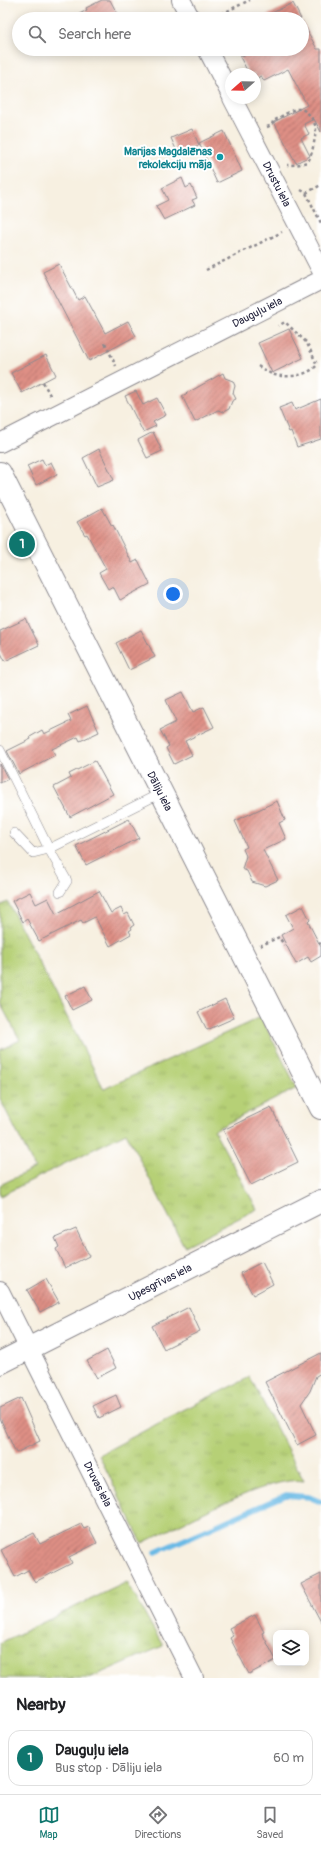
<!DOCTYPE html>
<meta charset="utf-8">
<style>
:root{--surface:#fff;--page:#f6f6f6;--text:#202124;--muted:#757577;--line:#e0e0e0;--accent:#0f766e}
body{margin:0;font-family:Pangolin,sans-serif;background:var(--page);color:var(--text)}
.controls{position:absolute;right:12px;bottom:12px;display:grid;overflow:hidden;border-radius:8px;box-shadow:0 2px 10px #0003}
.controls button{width:36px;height:36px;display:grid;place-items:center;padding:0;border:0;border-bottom:1px solid var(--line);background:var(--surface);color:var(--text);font:20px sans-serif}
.compass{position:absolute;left:225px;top:68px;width:36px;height:36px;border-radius:50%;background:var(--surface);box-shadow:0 2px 10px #0003;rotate:250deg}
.you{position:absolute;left:173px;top:594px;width:14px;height:14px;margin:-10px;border:3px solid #fff;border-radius:50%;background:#1a73e8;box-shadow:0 0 0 6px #1a73e833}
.badge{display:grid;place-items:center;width:26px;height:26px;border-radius:50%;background:var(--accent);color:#fff;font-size:13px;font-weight:700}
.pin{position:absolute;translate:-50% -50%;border:2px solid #fff;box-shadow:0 1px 4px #0006}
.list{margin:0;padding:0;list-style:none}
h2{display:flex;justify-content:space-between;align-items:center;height:52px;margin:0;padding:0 16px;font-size:17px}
h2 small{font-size:13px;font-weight:400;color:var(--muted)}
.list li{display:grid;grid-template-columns:26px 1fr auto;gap:12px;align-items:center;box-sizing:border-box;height:56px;margin:0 8px 8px;padding:0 8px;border:1px solid var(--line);border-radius:12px}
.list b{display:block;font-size:15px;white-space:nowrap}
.list p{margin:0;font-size:13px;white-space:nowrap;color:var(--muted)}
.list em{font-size:13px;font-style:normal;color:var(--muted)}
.icon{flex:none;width:22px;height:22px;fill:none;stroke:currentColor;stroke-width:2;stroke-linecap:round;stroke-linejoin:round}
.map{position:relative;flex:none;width:321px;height:1678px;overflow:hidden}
.search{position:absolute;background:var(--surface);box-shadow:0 2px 10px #0003;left:12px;right:12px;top:12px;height:44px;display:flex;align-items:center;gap:10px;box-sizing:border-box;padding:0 14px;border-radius:22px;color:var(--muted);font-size:15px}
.sheet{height:116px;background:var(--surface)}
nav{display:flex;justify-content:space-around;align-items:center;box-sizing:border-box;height:56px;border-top:1px solid var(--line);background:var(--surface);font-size:11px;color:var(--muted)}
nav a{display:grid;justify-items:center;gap:2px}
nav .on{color:var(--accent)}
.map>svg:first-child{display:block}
.grass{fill:url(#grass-tufts);stroke:#6c7958}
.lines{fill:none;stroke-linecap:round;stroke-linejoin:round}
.stream{stroke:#6abae5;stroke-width:5.5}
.building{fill:url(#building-hatch)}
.service-casing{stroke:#8c898e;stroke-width:10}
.minor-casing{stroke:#8c898e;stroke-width:20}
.tertiary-casing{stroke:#8c898e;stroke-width:24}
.path{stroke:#8c898e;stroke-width:2.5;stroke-dasharray:3 3;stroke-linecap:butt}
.service{stroke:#fff;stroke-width:9}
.minor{stroke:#fff;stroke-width:18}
.tertiary{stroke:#fff;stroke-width:22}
.culture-dot{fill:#0f9aa8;stroke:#fff;stroke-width:1.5}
.labels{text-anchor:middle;stroke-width:4;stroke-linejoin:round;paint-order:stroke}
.culture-label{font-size:11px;font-weight:bold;fill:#0d838f;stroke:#fff;text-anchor:end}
.street-label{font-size:11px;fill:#22223b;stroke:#fff}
</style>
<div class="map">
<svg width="321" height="1678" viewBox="0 0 321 1678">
<defs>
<pattern id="grass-tufts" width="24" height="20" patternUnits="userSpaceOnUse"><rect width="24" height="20" fill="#b6d076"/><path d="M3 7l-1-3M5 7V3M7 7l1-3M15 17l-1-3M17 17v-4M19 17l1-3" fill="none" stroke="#9cb267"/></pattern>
<pattern id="building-hatch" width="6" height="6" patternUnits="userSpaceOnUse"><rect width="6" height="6" fill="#de8f85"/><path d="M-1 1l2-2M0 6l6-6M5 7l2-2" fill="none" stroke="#b4746e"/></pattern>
</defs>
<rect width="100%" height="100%" fill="#fff"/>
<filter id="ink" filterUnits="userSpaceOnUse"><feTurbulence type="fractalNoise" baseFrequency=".025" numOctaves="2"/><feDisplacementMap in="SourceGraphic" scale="8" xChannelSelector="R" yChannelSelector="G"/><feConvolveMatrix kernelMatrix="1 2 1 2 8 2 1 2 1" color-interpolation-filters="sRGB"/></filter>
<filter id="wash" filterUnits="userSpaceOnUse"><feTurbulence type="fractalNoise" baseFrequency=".012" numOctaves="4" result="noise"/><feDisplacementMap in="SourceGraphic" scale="16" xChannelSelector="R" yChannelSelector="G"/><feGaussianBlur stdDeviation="0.9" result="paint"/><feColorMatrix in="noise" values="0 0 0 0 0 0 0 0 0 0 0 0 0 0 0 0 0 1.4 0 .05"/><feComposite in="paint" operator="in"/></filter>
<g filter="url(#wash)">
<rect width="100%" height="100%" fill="#f7f0e1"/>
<path class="grass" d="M8,902L104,1089L261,1017L297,1088L214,1130L257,1209L184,1246L126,1133L0,1196V1185L35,1168L0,1099V1050L20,1040L0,1003V906Z
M250,1377L304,1481C271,1474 176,1527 142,1543L99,1455L183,1410Z
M127,1582L163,1646L89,1678H0V1643Z"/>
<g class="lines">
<path class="stream" d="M156,1552L286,1495L309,1497L321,1502"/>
</g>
<g id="blocks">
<path class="building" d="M102,0H110L120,19H70L87,10L86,8Z
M293,3L301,19H259Z
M302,21L317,49H321V132L314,119L304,124L309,134L301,138L310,156L296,163L274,122L307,105L288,69L264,81L261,76L255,79V74H249L240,57L256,49H302Z
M192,129L199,145L178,154L171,138Z
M224,131L242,171L217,183L199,143Z
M182,178L186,188L191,185L197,198L192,200L195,205L164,220L156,206L168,200L162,188Z
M59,264L78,300L85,296L105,333L128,321L136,336L89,361L43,272Z
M289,329L303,358L272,373L258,343Z
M46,355L56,375L22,393L11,373Z
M223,373L225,378L233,381L235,386L233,393L236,399L232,401L229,409L223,412L218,410L195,422L182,396Z
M136,391L143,405L157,398L166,415L153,422L156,426L143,432L125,396Z
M321,399V439L297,447L291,431L289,432L279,408L292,403L295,410Z
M153,432L162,451L147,458L138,440Z
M99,449L114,480L97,487L83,458Z
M42,459L45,465L51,462L57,474L36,485L27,466Z
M102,508L112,526L113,525L132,563L138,560L150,584L120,600L113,586L108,589L99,573L106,569L87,534L85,535L77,522Z
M26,619L39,645L5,661L0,651V631Z
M141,630L155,657L129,670L116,643Z
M183,692L193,712L204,707L214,727L185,741L192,755L174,764L166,748L169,746L160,730L176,722L166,700Z
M87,706L99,732L80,741L78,737L52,749L55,755L19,774L7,751L31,739L30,737L42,730L44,734L71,721L68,715Z
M95,761L113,794L70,817L54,787L71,778L69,774Z
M0,764L8,779L0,783Z
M277,801L285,820L279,823L286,839L263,850L278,880L265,886L252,882L247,871L242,869L246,856L243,849L247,847L235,821Z
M129,819L139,838L86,865L76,846Z
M99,891L111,913L121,908L124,915L128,913L134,925L131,927L132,929L129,931L131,934L110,946L95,917L83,923L81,920L39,941L27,919L23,922L12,901L30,892L36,904L48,898L56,914Z
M303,906L310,920L308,922L321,947V956L311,962L308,957L296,964L281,935L293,928L286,915Z
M85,986L92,1000L72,1010L65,996Z
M225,999L234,1018L207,1030L198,1012Z
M271,1107L298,1162L251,1185L223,1130Z
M76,1229L89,1256L65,1268L56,1249L59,1247L55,1238Z
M262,1262L273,1284L253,1295L241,1273Z
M46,1279L59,1302L40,1312L27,1290Z
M189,1307L200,1331L164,1349L152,1326Z
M107,1350L116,1368L97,1378L87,1361Z
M321,1353V1373L316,1376L310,1391L301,1404L316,1435L297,1445L265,1382Z
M116,1395L121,1407L99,1418L93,1406Z
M21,1398L40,1441L16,1453L0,1418V1408Z
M81,1524L84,1529L89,1527L97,1543L69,1557L72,1563L35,1582L28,1570L15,1577L1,1550L34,1533L40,1544Z
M321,1574V1622L301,1584Z
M255,1615L264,1632L262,1633L276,1660L249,1674L230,1638L233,1636L229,1628Z"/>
</g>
</g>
<g filter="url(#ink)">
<use href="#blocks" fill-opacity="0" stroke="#8c898e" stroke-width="1"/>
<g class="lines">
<defs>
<path id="service" d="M0,750L49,849L161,793
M14,833L33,853L49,849L67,881L60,892"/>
<path id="minor" d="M181,0L191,19
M207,49L231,95
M232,98L321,270
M0,443L321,280
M0,1291L194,1678"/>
<path id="tertiary" d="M0,473L321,1108
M0,1363L321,1201"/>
</defs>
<use href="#service" class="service-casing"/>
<use href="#minor" class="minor-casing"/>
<use href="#tertiary" class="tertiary-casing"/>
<path class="path" d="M211,19L250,0
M267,127L272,125L273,121C280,118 291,109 298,109C307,108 314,120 316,128C316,134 312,157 308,161C302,165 294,165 287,165
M301,190L306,193L321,223
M306,193L321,185
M206,270L282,232
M105,343L116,366
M258,366C263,369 270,374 275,375C289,378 308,376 317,365L307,343L285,322L278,326
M43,382L51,397
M319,944L321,943
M260,946L279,937L284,945"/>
<use href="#service" class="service"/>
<use href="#minor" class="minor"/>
<use href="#tertiary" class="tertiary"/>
</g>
</g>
<circle class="culture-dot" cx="220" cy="157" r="4"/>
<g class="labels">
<g class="culture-label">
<text x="212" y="155">Marijas Magdalēnas<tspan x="212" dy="13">rekolekciju māja</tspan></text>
</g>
<g class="street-label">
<text transform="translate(277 184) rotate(63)" y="4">Drustu iela</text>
<text transform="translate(257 312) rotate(-27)" y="4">Dauguļu iela</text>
<text transform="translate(160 791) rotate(63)" y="4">Dāliju iela</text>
<text transform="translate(160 1282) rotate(-27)" y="4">Upesgrīvas iela</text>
<text transform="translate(98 1484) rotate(63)" y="4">Druvas iela</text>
</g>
</g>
</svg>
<div class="controls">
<button><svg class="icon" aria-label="layers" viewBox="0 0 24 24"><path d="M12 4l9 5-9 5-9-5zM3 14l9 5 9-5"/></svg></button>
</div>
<svg class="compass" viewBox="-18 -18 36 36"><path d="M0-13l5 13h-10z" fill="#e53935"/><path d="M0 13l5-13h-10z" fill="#757577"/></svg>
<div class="you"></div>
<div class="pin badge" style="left:22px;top:544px">1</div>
<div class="search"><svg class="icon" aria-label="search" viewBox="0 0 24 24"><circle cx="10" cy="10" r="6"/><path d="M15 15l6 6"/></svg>Search here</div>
</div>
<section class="sheet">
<h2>Nearby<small></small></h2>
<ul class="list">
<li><span class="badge">1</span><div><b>Dauguļu iela</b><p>Bus stop · Dāliju iela</p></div><em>60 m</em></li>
</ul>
</section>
<nav>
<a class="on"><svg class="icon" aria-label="map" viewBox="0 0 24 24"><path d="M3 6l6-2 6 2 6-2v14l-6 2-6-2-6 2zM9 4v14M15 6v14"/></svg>Map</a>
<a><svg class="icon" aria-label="directions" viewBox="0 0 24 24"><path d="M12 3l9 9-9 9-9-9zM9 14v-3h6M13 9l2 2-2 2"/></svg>Directions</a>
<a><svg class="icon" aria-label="saved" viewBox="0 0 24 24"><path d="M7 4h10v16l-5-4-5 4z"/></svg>Saved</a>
</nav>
